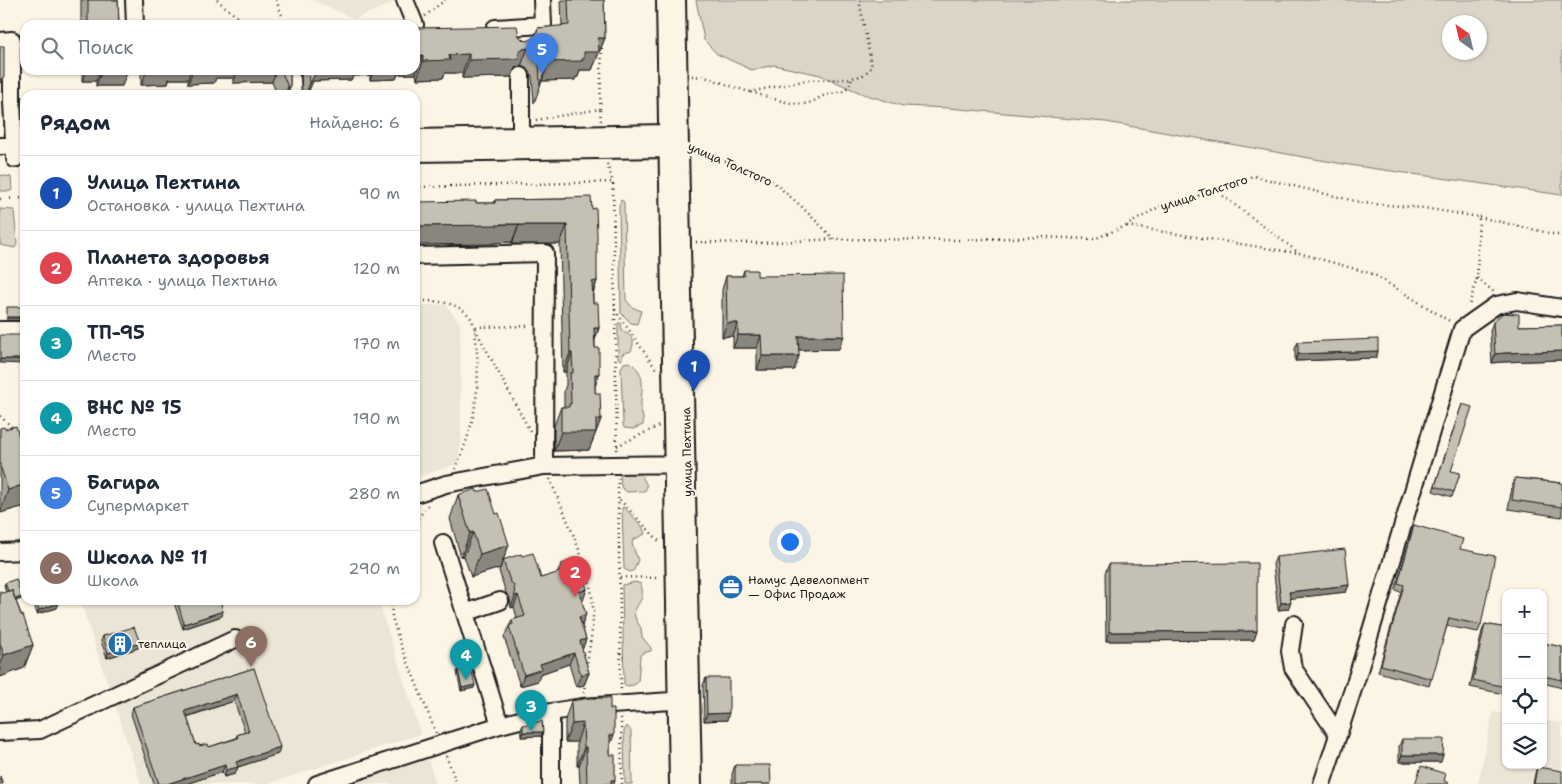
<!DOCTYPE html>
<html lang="ru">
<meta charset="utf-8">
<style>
:root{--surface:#fff;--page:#f2f2f3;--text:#1f2937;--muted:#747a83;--line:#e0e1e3;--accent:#0f766e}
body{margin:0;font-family:"Shantell Sans",sans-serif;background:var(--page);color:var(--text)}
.controls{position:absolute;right:15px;bottom:15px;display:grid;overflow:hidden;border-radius:10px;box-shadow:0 1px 4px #0004}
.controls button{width:45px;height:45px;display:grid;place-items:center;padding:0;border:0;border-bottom:1px solid var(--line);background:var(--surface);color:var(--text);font:25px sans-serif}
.compass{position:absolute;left:1442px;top:15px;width:45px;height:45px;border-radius:50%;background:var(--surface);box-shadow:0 1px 4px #0004;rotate:326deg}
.you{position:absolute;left:789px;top:541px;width:18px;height:18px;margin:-12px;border:4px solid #fff;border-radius:50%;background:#1a73e8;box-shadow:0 0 0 8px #1a73e833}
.badge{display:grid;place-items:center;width:32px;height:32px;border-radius:50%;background:var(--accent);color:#fff;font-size:16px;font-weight:700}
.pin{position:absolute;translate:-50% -41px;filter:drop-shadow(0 1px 2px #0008)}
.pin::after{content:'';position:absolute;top:26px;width:18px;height:15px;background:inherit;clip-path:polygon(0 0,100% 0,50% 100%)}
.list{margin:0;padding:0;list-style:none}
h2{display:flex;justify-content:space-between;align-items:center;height:65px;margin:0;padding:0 20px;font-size:21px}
h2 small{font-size:16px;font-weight:400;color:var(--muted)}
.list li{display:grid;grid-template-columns:32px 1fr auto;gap:15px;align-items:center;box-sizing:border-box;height:75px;padding:0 20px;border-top:1px solid var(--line)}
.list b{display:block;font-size:19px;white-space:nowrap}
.list p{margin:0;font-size:16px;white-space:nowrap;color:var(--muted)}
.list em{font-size:16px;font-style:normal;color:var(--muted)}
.icon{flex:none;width:28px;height:28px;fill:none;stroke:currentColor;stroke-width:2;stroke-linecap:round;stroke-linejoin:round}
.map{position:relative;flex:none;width:1562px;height:784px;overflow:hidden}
.search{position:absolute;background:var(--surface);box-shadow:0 1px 4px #0004;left:20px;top:20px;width:400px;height:55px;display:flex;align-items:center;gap:12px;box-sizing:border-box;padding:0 18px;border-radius:15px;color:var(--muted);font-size:19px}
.panel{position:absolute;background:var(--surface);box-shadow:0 1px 4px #0004;left:20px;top:90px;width:400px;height:515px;border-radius:15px}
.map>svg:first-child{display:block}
.built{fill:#ebe5d6}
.green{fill:#dbd5c8;stroke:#7c7872;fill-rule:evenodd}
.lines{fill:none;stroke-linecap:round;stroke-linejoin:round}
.minor-casing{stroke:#1c1c1c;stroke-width:20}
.path{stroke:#1c1c1c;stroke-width:2.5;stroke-dasharray:1 4;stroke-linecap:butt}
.minor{stroke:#fcf5e5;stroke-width:16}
.wall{fill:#a9a59a;stroke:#1c1c1c;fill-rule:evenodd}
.shaded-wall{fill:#89867d;stroke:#1c1c1c}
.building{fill:#c4c0b3;stroke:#1c1c1c;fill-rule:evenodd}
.labels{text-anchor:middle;stroke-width:4.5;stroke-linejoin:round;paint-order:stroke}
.street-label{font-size:12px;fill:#1c1c1c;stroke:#fcf5e5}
.poi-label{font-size:12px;fill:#1c1c1c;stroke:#fcf5e5;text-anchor:start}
</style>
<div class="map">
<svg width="1562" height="784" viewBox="0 0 1562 784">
<rect width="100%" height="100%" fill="#fcf5e5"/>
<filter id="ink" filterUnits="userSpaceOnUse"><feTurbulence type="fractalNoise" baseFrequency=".02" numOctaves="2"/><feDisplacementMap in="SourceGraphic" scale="10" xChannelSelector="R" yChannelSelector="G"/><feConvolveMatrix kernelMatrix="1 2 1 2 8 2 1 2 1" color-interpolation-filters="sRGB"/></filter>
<g filter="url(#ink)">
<path class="built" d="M312,0H399L355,19Z
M415,305H446L460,323L461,441L457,464L415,478Z
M80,600H378L421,734L268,784H141Z
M1493,712L1506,714V765H1543V720L1562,723V784H1478Z
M428,759L436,784H344Z"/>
<path class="green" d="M696,0H1562V195L1349,165L1106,122L948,108L903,106L863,94L820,75L774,65L752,70L717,54L704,40ZM1450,22H1480V52H1450Z
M0,175L11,177L12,189L11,191H0Z
M621,200L624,202L626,300L632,307L641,311L637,324L631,323L621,313L619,206Z
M0,209L14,210L17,244L15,248L0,245Z
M618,323H621L622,331C632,336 636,340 631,351L622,354V360L619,359L618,357Z
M629,362C649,374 640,391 641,409C642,415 644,419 643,425L633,429L624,428L623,424L621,368L624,363Z
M635,469L642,476L647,486L645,491L627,492L621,487L620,473Z
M624,507L642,526L645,534L633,540L632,544L638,560L634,570L630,572L624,569L622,508Z
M635,582L641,584C645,600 639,600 634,613L636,620L641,628L642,637L651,648V651L642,653L640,656L638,682L634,685L626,686L624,684L622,585Z
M627,726L631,731L632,784H625L624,731Z"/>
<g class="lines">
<defs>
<path id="minor" d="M134,0L135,25
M405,0L415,25
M665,0L678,784
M677,0L693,784
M495,28L543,25L542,0
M0,41L12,40V102L15,159
M292,79L293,95
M415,138L667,133L676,139
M0,146L25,145
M521,147V76
M415,153L666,149L674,145
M415,256L545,253L544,466L683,464
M0,330H25
M415,494L446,484L544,466
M443,543L500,725L551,712
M0,552L25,551
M465,613L500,601
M1294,624L1290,651L1293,668L1338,735
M0,732L40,730L235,639
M317,784L500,725
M551,784V712L582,707L686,700
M1322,784L1357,677L1462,329L1496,305L1517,301L1562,308"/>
</defs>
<use href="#minor" class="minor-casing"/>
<path class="path" d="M217,0L242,21
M276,0L283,18
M425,16L445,0
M692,76L705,77L749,92L808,80L847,79L862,76L872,67L859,0
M751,92C766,96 793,107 808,103C814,102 819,97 826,95C841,91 846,95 852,78
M600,110L601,122
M536,120L600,109L602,44
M693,147L772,181L801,206L834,239L957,240L1039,237L1094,239L1126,226L1162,205L1204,194L1253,176L1363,203L1424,208L1479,217L1477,278L1469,306
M607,164L613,182
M415,187L613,182L617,452
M1215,190L1299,253L1373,274L1451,322
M0,199L25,198
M1479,217L1562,236
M1127,226L1297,253
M696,242L760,243L834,239
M1477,278L1494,292
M415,295L421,301
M415,301C434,301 455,300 469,316C475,322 475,333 476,341C481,388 475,426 455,469
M615,310L656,369
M0,416L25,439
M530,431L474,327L530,326
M617,446L659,426
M618,478L621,690
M550,479C564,515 592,570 593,607C594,627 589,649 586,669
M620,500L659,541
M415,522L428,505
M22,538L25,528
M620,577L660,578
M391,600L392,617L398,637L436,733
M584,693L585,681
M621,718L622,784
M446,756L457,784"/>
<use href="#minor" class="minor"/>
</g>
<path class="wall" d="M81,0H118L119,25H81Z
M561,0H604L605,38L592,70H580L578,77H576L575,80L542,81L534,103L532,76L526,68L521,66L516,67L514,70L511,77L462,78V73H445L443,78L417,79L416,74H398L396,79L370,80V75L353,76L351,80L313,81L307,95H302L301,74L297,70H295H415V28L519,36L523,40L528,41L534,37L538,28L562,26Z
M82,70H128L122,86H96V81H82Z
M141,70H290V87L287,95H277L272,82L233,83V78H216L214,83L188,84V79H169L168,84L141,85Z
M566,198L592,209L597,281L593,294V303L599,328L595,340V348L599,374L595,386V393L601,419L589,450L554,451V426L561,407H564V391L566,385V372H563L560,244H512V242L493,243V244L476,203H494L495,200L565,199Z
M744,270L757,276L839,349L798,350L799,356L794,370H757V348H733V336L722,337V290L726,276H742Z
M1493,322L1519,326L1562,325V360L1501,362L1492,363L1490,331Z
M1298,342L1378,351L1376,358L1295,361V349Z
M1462,404L1451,471L1460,473L1452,497L1433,491Z
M0,428L5,429L23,450H25V506L0,513Z
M1515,478L1562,483V517L1508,509L1512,487Z
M477,492L496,514L509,545L500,568L471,577L464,556L461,557L450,519L458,495Z
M1414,525L1460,549L1481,625L1478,632L1447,626L1429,686L1378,672L1401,592L1395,590Z
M522,556L541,578L558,573L561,564L587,589L582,601V626L586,639L582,649L589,673L584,685L576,687L569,664L540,674L538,681L520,686L504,637L512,620L517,618L514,607L511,608L510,598L506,593L499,571L503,560Z
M1276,557L1349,585L1346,592L1290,598L1288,609L1278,610L1273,564Z
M1109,564L1257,631L1254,640L1106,641L1105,573Z
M5,583L22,597L21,599L16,601L33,645L24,668L0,677V591L2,593L6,592L4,585Z
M33,600H57V608L37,614Z
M173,600H220L222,616L183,629Z
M1485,624L1506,628V689L1504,694L1470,687L1482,631Z
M103,636L140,643L138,648L107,658L101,641Z
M1543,643L1562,647V688L1543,683Z
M254,668L278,754L238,767L235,774L224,777L222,772L186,784H154L131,714L133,707ZM234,701L245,732L237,735L236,738L209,747L199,746L196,745L187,717Z
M458,670L474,688L461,691L457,672Z
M706,678L727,720L704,721L703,685Z
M571,701L610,746V755L615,780L614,784H580L579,766H577V742H565V720Z
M523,725L541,736L521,737V730Z
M1402,739L1441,762H1399V746Z
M735,765L771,784H732V774Z
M1537,767L1562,784H1533L1535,774Z"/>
<path class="shaded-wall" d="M598,38H605L592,70H580L578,77H576L575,80L542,81L548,62L584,52Z
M528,48L521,66L516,67L514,70L511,77L462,78L469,60L519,52L523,49Z
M469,54L462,73H445L443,78L417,79L423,61L449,55Z
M423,55L416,74H398L396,79L370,80L374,70H415V56Z
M87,70H100L96,81H82Z
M102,70H128L122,86H96Z
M147,70H191L188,79H169L168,84L141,85Z
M193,70H236L233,78H216L214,83L188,84Z
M238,70H276L272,82L233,83Z
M317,70H372L370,75L353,76L351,80L313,81L307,95H306L309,85Z
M4,77L2,81L0,83V80Z
M288,87H290L287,95H285Z
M519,224L512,242L493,243V244L415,245V226Z
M519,225H567L560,244H512Z
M597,281L590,300L592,282Z
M7,317H25V319H6Z
M727,323H738L733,336L722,337Z
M594,328H599L592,347Z
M738,335H761L757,348H733Z
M798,336H844L839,349L793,350Z
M1378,351L1376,358L1295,361L1298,354Z
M1562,351V360L1501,362L1492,363L1495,354L1504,353Z
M570,353H572L566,372H563Z
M762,356H799L794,370H757Z
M0,359H25V360L24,364L0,363Z
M595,374H599L593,393Z
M419,392L418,397H415V393Z
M596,419H601L589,450L554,451L561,432Z
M25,484V506L0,513L8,490Z
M473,532L464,556L461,557L470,533Z
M509,545L500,568L471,577L480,554Z
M1349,585L1346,592L1287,599L1289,592Z
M587,589L583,601L574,604L579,592Z
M518,595L514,607L511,608L515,596Z
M22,597L21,599L10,603V600Z
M1291,602L1288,609L1278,610L1281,603Z
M59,603L57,608L37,614L39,610Z
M223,611L222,616L183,629L184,624Z
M586,614L582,626L579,617Z
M1257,631L1254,640L1106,641L1109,632Z
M586,639L582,651L580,641Z
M140,643L138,648L107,658L108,653Z
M33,645L24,668L0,677V666L4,655Z
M574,653L569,664L540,674L538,681L520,686L524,675L540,664Z
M589,673L584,685L576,687L581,675Z
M475,685L474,688L461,691L462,688Z
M237,694L234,701L182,718L185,711Z
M729,713L727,720L704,721L707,714Z
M583,723L577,742H565L572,724Z
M523,732H543L541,736L521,737Z
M610,735H614L607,754Z
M280,747L278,754L238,767L235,774L224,777L226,770L236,762Z
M584,747H586L579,766H577Z
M1402,755H1443L1441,762H1399Z
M225,765L222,772L186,784H167Z
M611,780H615L614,784H609Z"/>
<path class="building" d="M88,0H118L119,25H88Z
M568,0H604L605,38H598L599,52H584V59H582V61L548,62L540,85L539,58L533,49L528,48L523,49L519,52L518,59L469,60V54L449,55L450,60L423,61V55L415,56V28L517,26L519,36L523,40L528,41L536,36L538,28L569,25Z
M0,46H4V77L0,80Z
M281,70H290V87H288Z
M308,70H317L309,85Z
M591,197L592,209L596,208L597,235V281L592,282L593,303H598L599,328H594L595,348H599V374H595V393H600L601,419H596V432H561V407H569V404H571L570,373H573L572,353H570L567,225H519V224H500V225L415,226V202L476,201V203H495V200L566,199V198Z
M744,270H757V276L843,275L844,336H798L799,356H762L761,335H738V323H727L726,276H744Z
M7,307H25V317H7Z
M1503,313L1519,314V326L1562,325V351L1504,353L1495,354L1493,322Z
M0,335H25V359H0Z
M1378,339V351L1298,354V342Z
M415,378L419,392L415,393Z
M1462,404L1472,407L1451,471L1460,473L1454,492L1435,486Z
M16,426L23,450H25V484L8,490L1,468H0V428L4,427L5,429Z
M1515,478L1562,483V507L1512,500Z
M476,489L477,492L488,489L496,514L499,513L509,545L480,554L473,532L470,533L458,495Z
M1414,525L1463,539L1460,549L1495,556L1481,625L1449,618L1432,679L1381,665L1404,585L1398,583Z
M1345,549L1349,585L1289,592L1291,602L1281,603L1276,557Z
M533,553L541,578L563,571L561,564L573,560L576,561L580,565L587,589L579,592L586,614L579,617L586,639L580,641L589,673L581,675L574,653L540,664L542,669L524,675L509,626L513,624L512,620L525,616L518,595L515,596L514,586L510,581L503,560L521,554L522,556Z
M1257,563V631L1109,632V564Z
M16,579L22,597L15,599L12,590L8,591L5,583Z
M12,590L21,615H23L33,645L4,655L0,643V591H1L2,593Z
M36,600H57L59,603L39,610Z
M177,600H220L223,611L184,624Z
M1485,624L1506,628V687L1473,680Z
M134,627L140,643L108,653L103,636Z
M1543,643L1562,647V680L1543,676Z
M471,667L475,685L462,688L458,670Z
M254,668L280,747L236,762L238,767L226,770L225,765L167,784H159L133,707ZM237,694L249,731L237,735L238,738L209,747L208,744L199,746V744L196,745L185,711Z
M706,678H729V713L707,714Z
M590,698H610V709H614V735H610V755H615V780H611V784H587L586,747H584L583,723L572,724L571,701Z
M542,721L543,732H523V725Z
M1402,739H1444L1443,755H1402Z
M735,765H770L771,784H735Z
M1421,766L1446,774L1444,781L1449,783L1448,784H1415Z
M1537,767L1562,771V784H1534Z
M0,776L3,784H0Z"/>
</g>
<defs>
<symbol id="office-disc" viewBox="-11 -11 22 22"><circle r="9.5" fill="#1f6fb2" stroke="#fcf5e5"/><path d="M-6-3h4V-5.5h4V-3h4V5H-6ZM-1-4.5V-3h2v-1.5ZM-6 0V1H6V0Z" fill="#fff"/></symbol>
<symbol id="building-disc" viewBox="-11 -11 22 22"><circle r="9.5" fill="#1f6fb2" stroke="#fcf5e5"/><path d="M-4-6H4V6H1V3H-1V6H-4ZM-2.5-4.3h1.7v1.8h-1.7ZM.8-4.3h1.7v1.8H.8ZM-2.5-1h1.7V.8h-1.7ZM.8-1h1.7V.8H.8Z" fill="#fff"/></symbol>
</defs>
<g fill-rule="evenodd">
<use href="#office-disc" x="717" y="573" width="28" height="28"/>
<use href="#building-disc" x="106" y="630" width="28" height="28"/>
</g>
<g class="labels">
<g class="street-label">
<text transform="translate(730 164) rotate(24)" y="4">улица Толстого</text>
<text transform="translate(1204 193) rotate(-18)" y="4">улица Толстого</text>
<text transform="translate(687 452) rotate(-91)" y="4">улица Пехтина</text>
</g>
<g class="poi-label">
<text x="748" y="584">Намус Девелопмент<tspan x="748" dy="14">— Офис Продаж</tspan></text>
<text x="138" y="648">теплица</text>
</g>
</g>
</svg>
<div class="controls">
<button>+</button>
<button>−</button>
<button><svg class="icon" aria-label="locate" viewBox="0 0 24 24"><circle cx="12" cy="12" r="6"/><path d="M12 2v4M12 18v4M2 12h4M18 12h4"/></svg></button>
<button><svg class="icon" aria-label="layers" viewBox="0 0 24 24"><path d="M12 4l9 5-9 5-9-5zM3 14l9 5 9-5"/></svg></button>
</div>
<svg class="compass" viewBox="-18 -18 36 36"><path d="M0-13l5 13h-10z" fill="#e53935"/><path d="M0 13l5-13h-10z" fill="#747a83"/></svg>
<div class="you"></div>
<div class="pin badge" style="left:694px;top:391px;background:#1a4fb4">1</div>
<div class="pin badge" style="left:575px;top:597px;background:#e0444e">2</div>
<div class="pin badge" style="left:531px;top:731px;background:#0f9aa8">3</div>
<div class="pin badge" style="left:466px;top:680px;background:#0f9aa8">4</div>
<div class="pin badge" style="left:542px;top:74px;background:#3f7fe0">5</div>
<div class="pin badge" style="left:251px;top:667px;background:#8d6e63">6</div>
<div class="search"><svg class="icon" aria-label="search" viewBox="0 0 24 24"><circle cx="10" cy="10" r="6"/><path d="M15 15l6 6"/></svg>Поиск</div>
<section class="panel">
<h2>Рядом<small>Найдено: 6</small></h2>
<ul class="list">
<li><span class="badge" style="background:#1a4fb4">1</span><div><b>Улица Пехтина</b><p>Остановка · улица Пехтина</p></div><em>90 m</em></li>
<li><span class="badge" style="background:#e0444e">2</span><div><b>Планета здоровья</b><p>Аптека · улица Пехтина</p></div><em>120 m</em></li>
<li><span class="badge" style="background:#0f9aa8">3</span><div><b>ТП-95</b><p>Место</p></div><em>170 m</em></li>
<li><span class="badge" style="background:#0f9aa8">4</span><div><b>ВНС № 15</b><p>Место</p></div><em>190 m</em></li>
<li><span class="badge" style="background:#3f7fe0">5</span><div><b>Багира</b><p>Супермаркет</p></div><em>280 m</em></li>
<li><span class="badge" style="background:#8d6e63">6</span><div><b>Школа № 11</b><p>Школа</p></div><em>290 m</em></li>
</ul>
</section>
</div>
